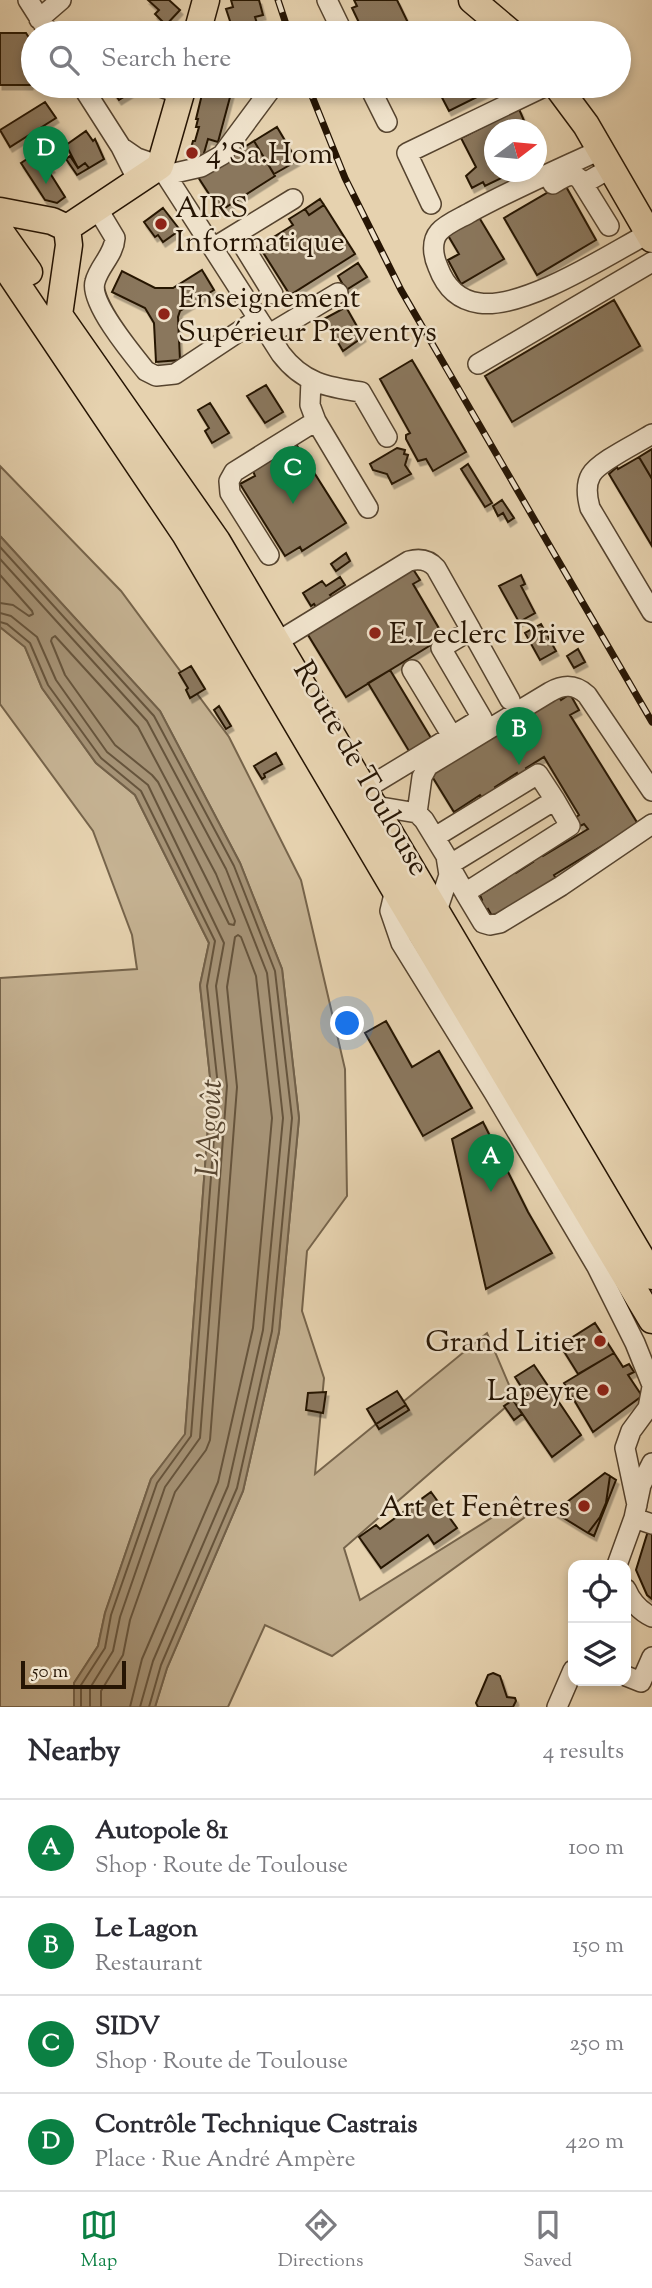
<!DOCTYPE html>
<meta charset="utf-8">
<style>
:root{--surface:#fff;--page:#f7f7f7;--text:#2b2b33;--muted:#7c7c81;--line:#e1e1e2;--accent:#0b8043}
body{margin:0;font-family:"Sorts Mill Goudy",serif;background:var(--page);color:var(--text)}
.controls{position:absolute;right:21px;bottom:21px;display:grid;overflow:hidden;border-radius:14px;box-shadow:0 4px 10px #0003}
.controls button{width:63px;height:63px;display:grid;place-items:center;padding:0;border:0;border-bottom:2px solid var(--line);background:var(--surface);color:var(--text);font:35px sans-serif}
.compass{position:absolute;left:484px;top:119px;width:63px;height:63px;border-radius:50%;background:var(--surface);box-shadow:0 4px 10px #0003;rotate:74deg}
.scale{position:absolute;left:21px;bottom:18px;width:105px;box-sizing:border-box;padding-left:7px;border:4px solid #261504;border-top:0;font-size:19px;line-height:24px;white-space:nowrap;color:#261504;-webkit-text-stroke:5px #efe2cb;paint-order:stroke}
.you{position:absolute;left:348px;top:1024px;width:24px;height:24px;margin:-18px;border:5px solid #fff;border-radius:50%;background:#1a73e8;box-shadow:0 0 0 10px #1a73e833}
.badge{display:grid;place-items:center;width:46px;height:46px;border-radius:50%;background:var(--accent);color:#fff;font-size:23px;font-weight:700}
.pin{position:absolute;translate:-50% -58px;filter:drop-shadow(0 2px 4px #0008)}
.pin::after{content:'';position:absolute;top:37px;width:24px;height:21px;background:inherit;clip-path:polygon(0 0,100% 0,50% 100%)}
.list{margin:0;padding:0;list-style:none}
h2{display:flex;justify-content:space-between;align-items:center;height:91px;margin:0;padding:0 28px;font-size:30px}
h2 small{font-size:23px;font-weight:400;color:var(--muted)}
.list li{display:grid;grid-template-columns:46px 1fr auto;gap:21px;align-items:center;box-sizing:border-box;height:98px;padding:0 28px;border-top:2px solid var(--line)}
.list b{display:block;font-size:26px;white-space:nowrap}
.list p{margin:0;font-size:23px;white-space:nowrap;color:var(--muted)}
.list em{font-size:23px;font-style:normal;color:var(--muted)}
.icon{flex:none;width:38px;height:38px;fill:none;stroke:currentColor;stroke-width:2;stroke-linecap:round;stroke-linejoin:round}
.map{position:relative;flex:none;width:652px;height:1707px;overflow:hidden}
.search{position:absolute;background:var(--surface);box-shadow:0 4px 10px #0003;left:21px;right:21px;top:21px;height:77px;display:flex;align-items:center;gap:18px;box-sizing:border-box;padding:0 24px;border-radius:38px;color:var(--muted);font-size:26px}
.sheet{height:483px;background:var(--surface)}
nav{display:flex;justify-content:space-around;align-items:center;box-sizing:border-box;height:98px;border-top:2px solid var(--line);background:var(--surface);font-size:19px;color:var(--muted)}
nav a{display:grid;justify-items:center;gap:4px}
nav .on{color:var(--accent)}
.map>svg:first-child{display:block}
.green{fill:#c5b292;stroke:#76644b;stroke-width:2}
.water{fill:#a59275;stroke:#726048;stroke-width:2}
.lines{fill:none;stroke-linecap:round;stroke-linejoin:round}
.shore{stroke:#66543c;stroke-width:2}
.building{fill:#8a775d;stroke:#261504;stroke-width:2;filter:url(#shadow)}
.minor-casing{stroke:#56442f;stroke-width:22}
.major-casing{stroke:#261504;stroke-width:29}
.minor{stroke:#efe2cb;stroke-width:19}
.major{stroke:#e6d2af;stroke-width:26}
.rail-casing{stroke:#261504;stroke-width:7}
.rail{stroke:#efe2cb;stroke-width:4.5;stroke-dasharray:13;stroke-linecap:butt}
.poi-dot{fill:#8f2418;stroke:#efe2cb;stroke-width:2.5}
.labels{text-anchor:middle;stroke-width:5;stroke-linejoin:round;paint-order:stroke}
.poi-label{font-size:30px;fill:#261504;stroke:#efe2cb;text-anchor:start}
.street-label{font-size:30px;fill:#261504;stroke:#efe2cb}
.water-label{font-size:32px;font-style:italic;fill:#594731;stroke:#efe2cb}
</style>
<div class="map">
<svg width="652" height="1707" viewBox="0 0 652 1707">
<defs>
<filter id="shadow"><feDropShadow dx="2.5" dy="4.5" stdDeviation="0" flood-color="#0004"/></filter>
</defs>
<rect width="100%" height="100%" fill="#e6d2af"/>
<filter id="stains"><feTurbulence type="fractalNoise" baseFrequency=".00286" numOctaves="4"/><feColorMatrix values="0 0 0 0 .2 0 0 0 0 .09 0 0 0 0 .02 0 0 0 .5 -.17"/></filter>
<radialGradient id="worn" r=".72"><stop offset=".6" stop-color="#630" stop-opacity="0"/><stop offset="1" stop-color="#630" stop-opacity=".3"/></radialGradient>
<path class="green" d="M0,466L121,591L229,737L301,880L345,1069L347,1196L307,1251L302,1311L324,1378L315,1474L487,1333L515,1399L344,1548L360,1600L493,1517L528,1515L332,1656L265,1625L228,1707H155L167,1668L243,1491L279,1332L299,1118L282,969L240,863L160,711L0,536Z
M0,627L25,647L42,688L96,763L135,795L209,943L200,985L211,1086L185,1435L151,1479L105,1613L98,1646L74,1683V1707H0V978L137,969L132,935L93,831L0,704Z"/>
<path class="water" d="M0,536L160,711L240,863L282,969L299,1118L279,1332L243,1491L167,1668L155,1707H74V1683L98,1646L105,1613L151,1479L185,1434L211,1086L200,985L209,943L135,795L96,763L42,688L25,647L0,627Z"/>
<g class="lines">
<path class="shore" d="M0,547L154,716L234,866L275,971L292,1118L272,1331L237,1488L161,1665L149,1707
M0,559L147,721L226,869L267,973L283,1118L263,1330L228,1486L153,1661L140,1707
M0,575L32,611L33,614L29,616L13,605L0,603
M0,613L11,616L37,637L56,680L107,752L148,785L224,943L216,986L227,1086L200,1438L165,1487L120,1617L113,1651L90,1688V1707
M0,622L7,624L30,643L48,685L101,758L141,791L215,941L207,986L218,1086L191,1436L157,1483L111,1615L105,1648L81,1685V1707
M55,636L138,727L216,874L235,921L234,925L229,924L158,782L152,775L115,745L65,675L51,641L52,638Z
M101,1707V1691L123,1655L130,1620L175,1492L206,1450L210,1440L237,1087L227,987L235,937L238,935L241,937L256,976L272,1118L253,1328L218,1482L142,1659L130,1707"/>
</g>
<path class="building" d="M148,0H169L180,10L166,25L155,14L159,10Z
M231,0H259L263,15L255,17L260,33H234L226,9L233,7Z
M354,0H397L413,33H364L352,8L357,6Z
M0,33H26L33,44V77L30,85H0Z
M109,86H141L119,100Z
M204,86H233L218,142L208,139L204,153L205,159L194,162L193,149L191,148L193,141H195L199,127H196L198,119H196Z
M436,86H499L449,111Z
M45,102L56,118L10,147L0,130Z
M519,109L528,130H494V172H514L485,186L483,182L472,188L466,176L476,167L461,138Z
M277,127L297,161L274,174L254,141Z
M86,131L93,141L95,139L104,159L89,168L85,163L78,168L66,145Z
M254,141L275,176L220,211L198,177Z
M41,150L52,168L48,170L65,197L57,203L45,200L21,163Z
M70,156L78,168L85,163L89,168L77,175L66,159Z
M564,183L596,240L537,275L504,218Z
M320,199L324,205L309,215L305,209Z
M324,205L355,254L290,295L259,246L293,225L289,219L305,209L309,215Z
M163,208L180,230L163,242L158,235L155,237L144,222Z
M477,214L504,259L461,284L448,260L459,254L446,232Z
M358,263L367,277L346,290L338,276Z
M202,270L214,290L180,311L178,317L180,360L156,362L154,323L145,308L112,292L122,271L155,288H173Z
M614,300L640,346L512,422L485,376Z
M346,307L363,337L343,351L324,319Z
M412,360L466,452L433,471L426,459L418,461L406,439V435L410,433L380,379Z
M266,385L283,412L265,423L247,396Z
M210,403L229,433L212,443L205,431L209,428L198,410Z
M296,444L346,523L302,551L300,547L285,556L240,484L255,476L253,471Z
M397,448L405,450L404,454L408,455L405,465L411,474L392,484L387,474L373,470L370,464Z
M652,449V479L639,457Z
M639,457L652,479V546L609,474L617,467L618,469Z
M468,464L492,503L485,507L461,469Z
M502,500L514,518L508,522L503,513L498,516L493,506Z
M346,553L350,561L336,571L331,564Z
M411,566L420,580L413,584L444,637L346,697L305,630Z
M521,575L525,584L521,586L535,613L519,622L499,586Z
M340,577L345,585L330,595L334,600L318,610L314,604L311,606L303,593L322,581L326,586Z
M541,624L556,651L540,660L525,633Z
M578,649L585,662L574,668L567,656Z
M191,666L205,689L190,698L186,690L188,688L179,673Z
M390,670L434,743L412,756L368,683Z
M570,694L579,710L570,715L638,824L554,875L558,882L495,921L488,909L483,912L478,903L482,900L480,895L506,879L504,875L513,869L516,873L533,862L530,858L540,852L543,856L588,829L584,824L580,826L575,818L579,815L544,757L526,768L528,772L519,777L517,773L495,787L497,791L483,799L480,795L454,812L430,773L558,695L561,700Z
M219,706L231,726L226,729L214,710Z
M276,753L282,764L264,774L265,777L262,779L254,766Z
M386,1021L412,1067L439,1051L472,1108L423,1136L365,1033Z
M483,1122L528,1212L552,1253L486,1289L452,1139Z
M595,1323L614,1353L578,1374L560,1345Z
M614,1353L623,1367L629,1364L634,1372L628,1375L642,1396L593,1432L564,1383Z
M534,1365L581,1435L552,1457L515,1403L527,1396L515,1377Z
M397,1391L406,1405L376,1424L367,1409Z
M326,1392L323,1413L306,1410L308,1393Z
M513,1400L522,1414L514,1420L504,1406Z
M406,1405L409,1410L379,1429L376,1424Z
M605,1473L610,1476L606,1503L600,1517L588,1533L554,1512Z
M610,1476L616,1480L594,1536L588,1533L600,1517L606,1503Z
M431,1492L457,1528L434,1544L428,1535L381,1568L359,1537L376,1525L380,1529Z
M652,1518V1599L647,1595L636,1570Z
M493,1673L500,1676L507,1697L515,1698L516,1701L513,1707H478L476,1703L480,1694L488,1675Z"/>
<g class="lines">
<defs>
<path id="minor" d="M28,0L49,33
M327,0L343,33
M39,19L61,0
M476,33L499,22
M82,86L121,147
M158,86L181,94
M369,86L387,122
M600,150C557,170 513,189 471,212C461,218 447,223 439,232C431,241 433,256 438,267C445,286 457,300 479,303C524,310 608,255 649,233
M166,175L201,167L222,155L271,89
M138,181L121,147L137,158L160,166L281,354C303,383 327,387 361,392L387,437
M553,184C564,177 575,169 583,184
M431,204L407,153L546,86
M97,208L115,238C114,255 99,266 95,282C89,302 133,355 146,371L156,376L175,374L258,319
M609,226L583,184L611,168
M236,234L273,294
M213,248L293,199
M268,335L338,293
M478,364L652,262
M316,421L368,508
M652,434C638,443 598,462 591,475C585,485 587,497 590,508L652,612
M269,555L230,493L229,481L234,472L316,421L310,405L311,380
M277,642L409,561C420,558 429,560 436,568L471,630
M412,670L452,736
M365,789L482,718L441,648L471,630L510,700
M375,806L417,813L424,820L446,856L449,875L437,911
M417,813L422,777L428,766L550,692C564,684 575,684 587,695L652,791
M435,837L538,774L555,800L449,865L465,893L570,826L555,800
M395,890L390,911L401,943L494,1093L597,1267L635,1343L652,1385
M465,893L483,923L490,925L500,923L561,886L652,824
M637,1505L625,1448L631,1431L648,1408L652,1387
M634,1518L652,1524
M617,1565L634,1518L641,1485L652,1463
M626,1589C631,1601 640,1611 652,1617
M626,1676L641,1682L652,1657
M557,1707L573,1670"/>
<path id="major" d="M472,0L511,33
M197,33L206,0
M557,86L586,125L652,239
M0,211L52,221L67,228
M67,228L160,166L183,86
M0,231L29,272
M0,259L185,534L395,890L652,1320
M59,315L217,541L652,1276
M59,315L69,245L67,228"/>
</defs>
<use href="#minor" class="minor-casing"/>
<use href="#major" class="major-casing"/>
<use href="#minor" class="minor"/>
<use href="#major" class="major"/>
<defs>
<path id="rail" d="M278,0L289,33
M308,86L345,178L401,290L652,722"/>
</defs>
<use href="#rail" class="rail-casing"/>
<use href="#rail" class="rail"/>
</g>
<g class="poi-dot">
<circle cx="192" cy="153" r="7"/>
<circle cx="161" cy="224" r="7"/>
<circle cx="164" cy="314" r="7"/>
<circle cx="375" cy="633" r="7"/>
<circle cx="600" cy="1341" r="7"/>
<circle cx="603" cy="1390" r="7"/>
<circle cx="584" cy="1506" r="7"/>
</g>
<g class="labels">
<g class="poi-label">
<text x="206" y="163">4'Sa.Hom</text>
<text x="175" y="217">AIRS<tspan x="175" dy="34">Informatique</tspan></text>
<text x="178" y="307">Enseignement<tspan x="178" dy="34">Supérieur Preventys</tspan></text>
<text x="389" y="643">E.Leclerc Drive</text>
<text x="586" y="1351" text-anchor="end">Grand Litier</text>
<text x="589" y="1400" text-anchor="end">Lapeyre</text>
<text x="570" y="1516" text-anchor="end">Art et Fenêtres</text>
</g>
<g class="street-label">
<text transform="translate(362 768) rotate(60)" y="10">Route de Toulouse</text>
</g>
<g class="water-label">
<text transform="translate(208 1128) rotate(-88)" y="11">L'Agoût</text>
</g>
</g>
<rect width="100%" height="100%" filter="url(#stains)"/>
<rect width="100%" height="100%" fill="url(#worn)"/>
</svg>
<div class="controls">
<button><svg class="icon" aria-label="locate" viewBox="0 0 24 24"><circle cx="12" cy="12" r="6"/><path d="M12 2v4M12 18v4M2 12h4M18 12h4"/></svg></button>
<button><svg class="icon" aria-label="layers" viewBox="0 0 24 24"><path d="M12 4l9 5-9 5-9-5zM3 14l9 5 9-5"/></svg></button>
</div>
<svg class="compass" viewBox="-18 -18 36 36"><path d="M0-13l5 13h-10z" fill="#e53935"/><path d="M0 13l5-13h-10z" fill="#7c7c81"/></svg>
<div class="scale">50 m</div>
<div class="you"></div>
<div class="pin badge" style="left:491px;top:1192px">A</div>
<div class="pin badge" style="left:519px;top:765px">B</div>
<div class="pin badge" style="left:293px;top:504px">C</div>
<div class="pin badge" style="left:46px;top:184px">D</div>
<div class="search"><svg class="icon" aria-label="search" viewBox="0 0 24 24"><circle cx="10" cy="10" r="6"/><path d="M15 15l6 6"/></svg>Search here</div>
</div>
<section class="sheet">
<h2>Nearby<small>4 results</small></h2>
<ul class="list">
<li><span class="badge">A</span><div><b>Autopole 81</b><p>Shop · Route de Toulouse</p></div><em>100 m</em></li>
<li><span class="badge">B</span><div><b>Le Lagon</b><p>Restaurant</p></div><em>150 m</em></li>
<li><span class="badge">C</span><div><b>SIDV</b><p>Shop · Route de Toulouse</p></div><em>250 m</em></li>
<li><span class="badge">D</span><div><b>Contrôle Technique Castrais</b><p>Place · Rue André Ampère</p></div><em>420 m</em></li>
</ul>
</section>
<nav>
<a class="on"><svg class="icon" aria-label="map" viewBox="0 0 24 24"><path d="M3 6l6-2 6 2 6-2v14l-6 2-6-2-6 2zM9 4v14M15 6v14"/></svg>Map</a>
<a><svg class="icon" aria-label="directions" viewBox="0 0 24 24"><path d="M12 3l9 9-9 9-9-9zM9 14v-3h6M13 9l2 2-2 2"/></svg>Directions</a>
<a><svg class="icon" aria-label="saved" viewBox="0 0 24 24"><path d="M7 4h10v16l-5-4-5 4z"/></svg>Saved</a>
</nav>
